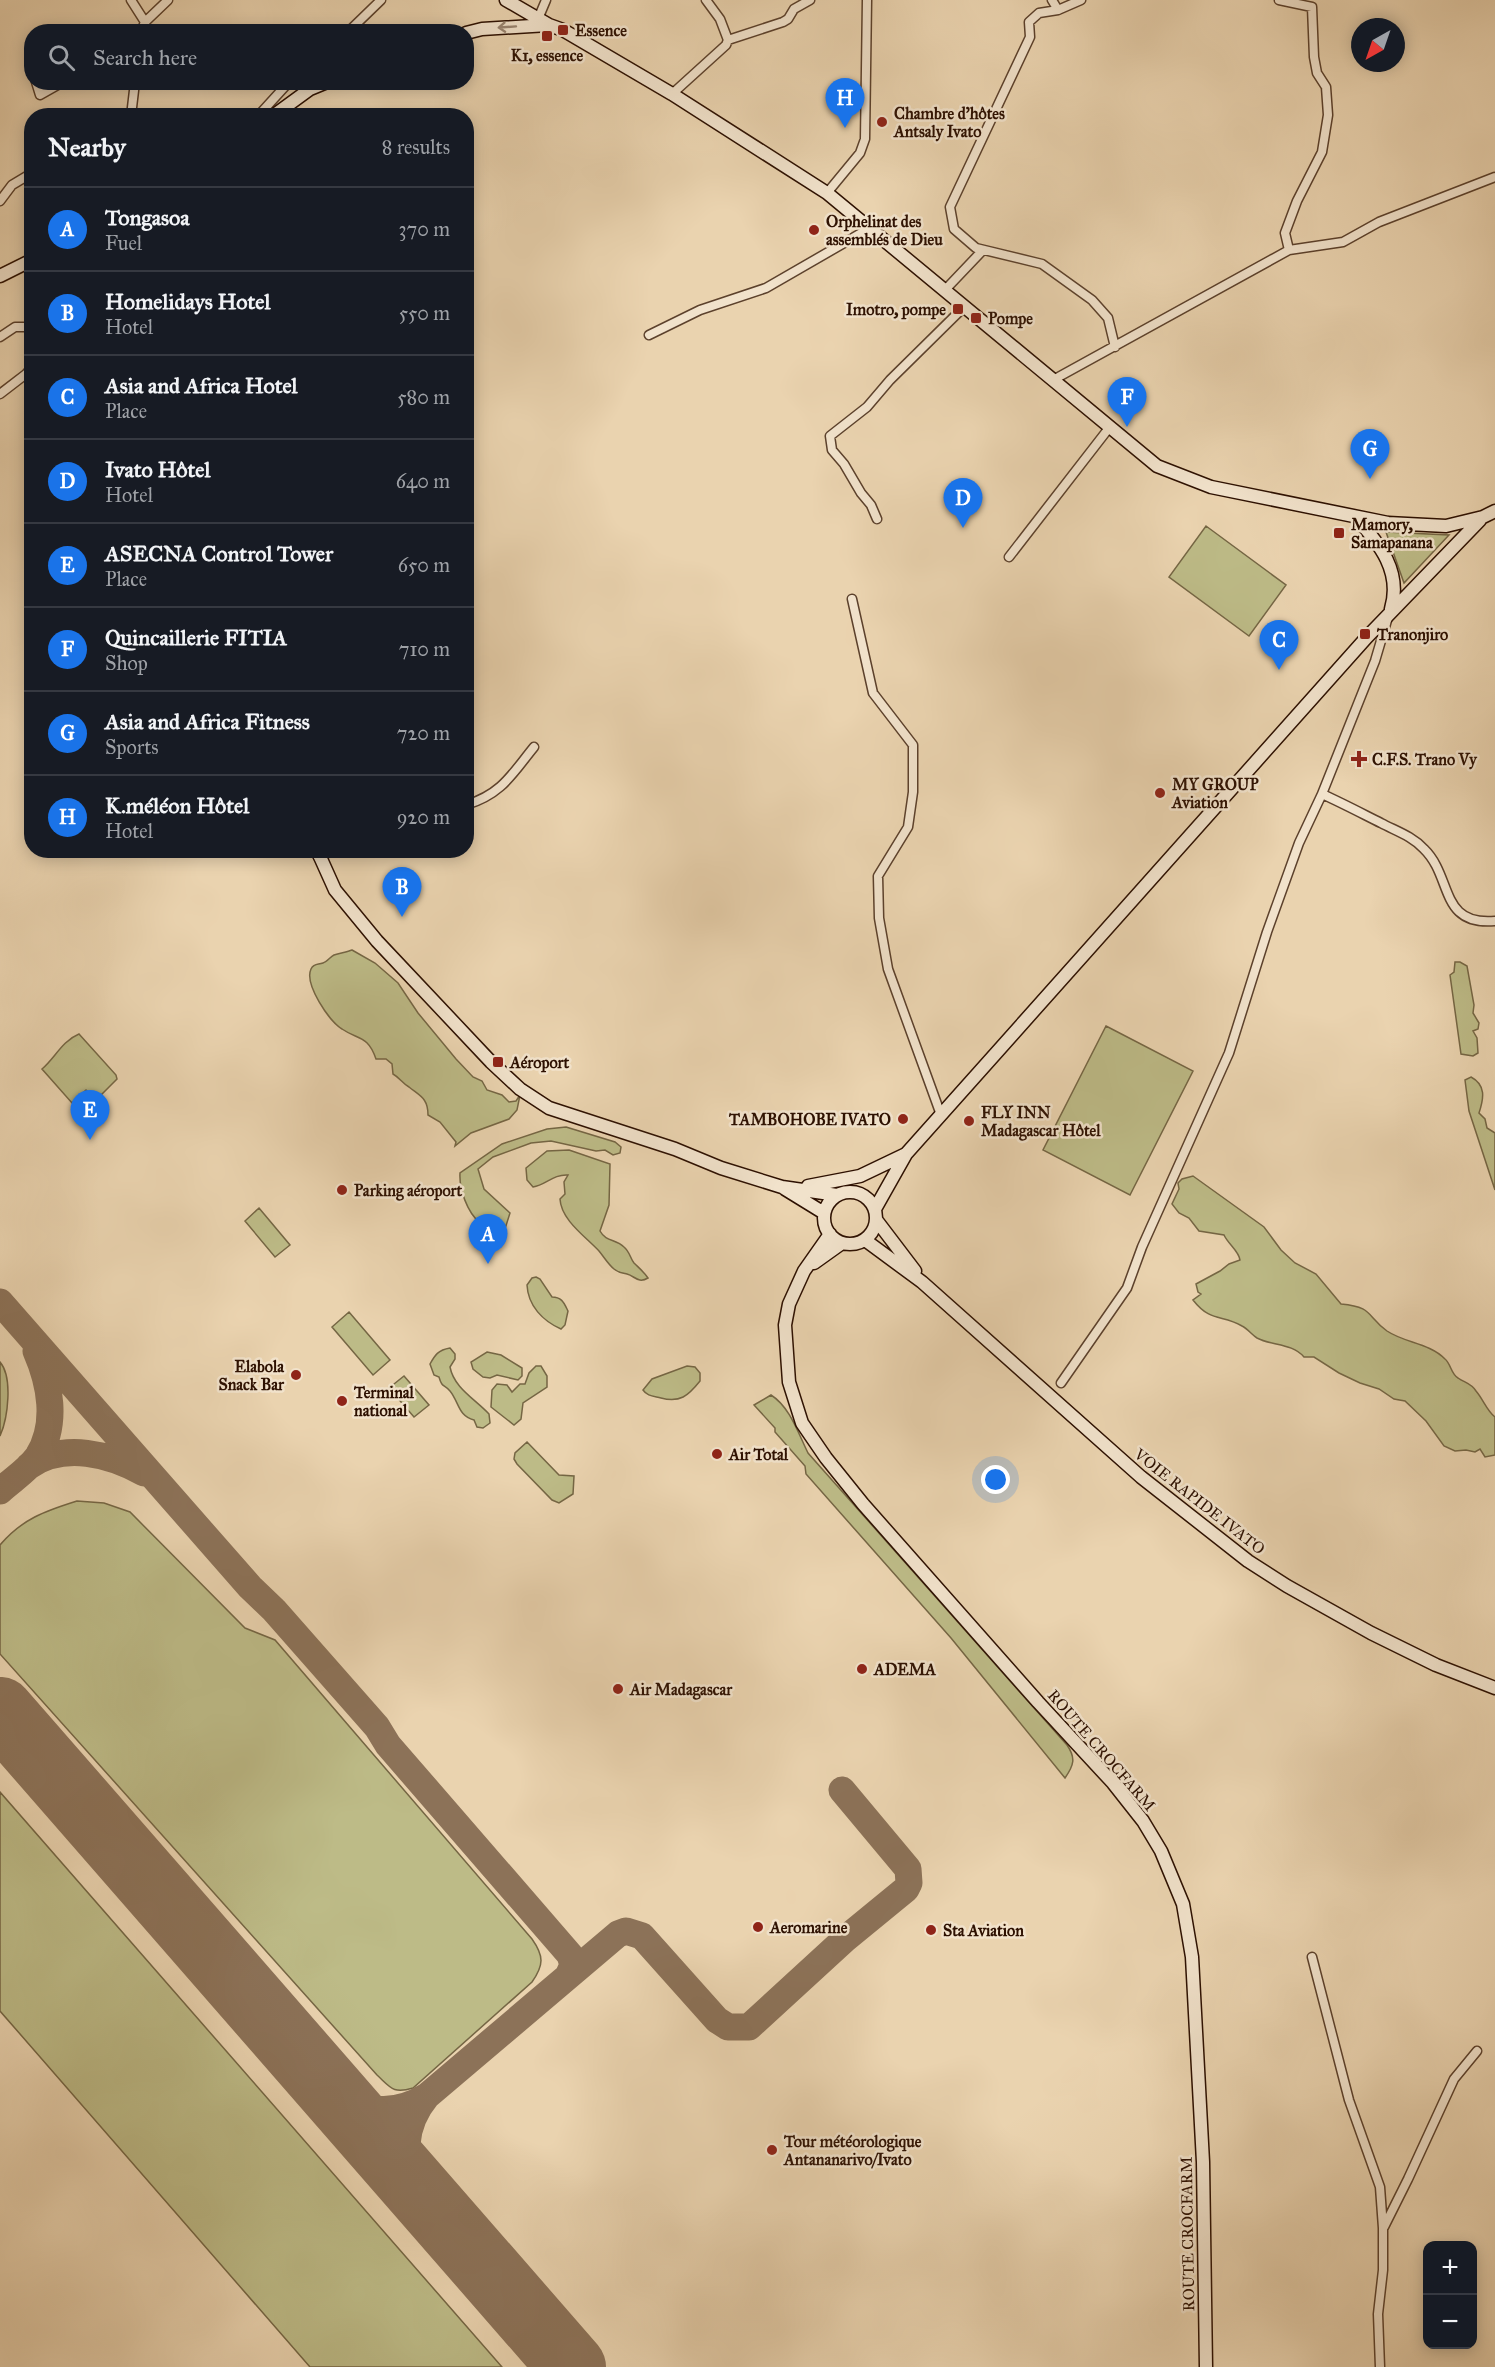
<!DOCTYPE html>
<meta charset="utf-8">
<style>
:root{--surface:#171b24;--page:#242831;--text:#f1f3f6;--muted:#9ea1a6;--line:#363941;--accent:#1a73e8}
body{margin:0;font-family:"IM FELL Great Primer",serif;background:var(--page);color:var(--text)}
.controls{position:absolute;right:18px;bottom:18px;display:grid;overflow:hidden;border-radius:12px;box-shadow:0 3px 15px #0003}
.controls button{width:54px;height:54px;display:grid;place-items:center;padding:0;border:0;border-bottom:2px solid var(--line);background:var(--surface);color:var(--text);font:30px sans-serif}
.compass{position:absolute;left:1351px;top:18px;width:54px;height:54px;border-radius:50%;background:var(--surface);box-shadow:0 3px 15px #0003;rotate:220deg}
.you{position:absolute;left:996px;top:1480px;width:21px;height:21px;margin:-15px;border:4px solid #fff;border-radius:50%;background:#1a73e8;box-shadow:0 0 0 9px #1a73e833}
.badge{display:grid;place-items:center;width:39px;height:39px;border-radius:50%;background:var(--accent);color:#fff;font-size:20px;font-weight:700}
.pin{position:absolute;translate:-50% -50px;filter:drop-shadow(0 2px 3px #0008)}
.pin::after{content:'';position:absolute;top:32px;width:21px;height:18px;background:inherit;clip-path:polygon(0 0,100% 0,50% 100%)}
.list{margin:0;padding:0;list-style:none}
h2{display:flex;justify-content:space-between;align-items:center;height:78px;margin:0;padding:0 24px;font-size:26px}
h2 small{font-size:20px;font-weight:400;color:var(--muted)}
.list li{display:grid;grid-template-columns:39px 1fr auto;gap:18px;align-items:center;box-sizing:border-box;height:84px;padding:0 24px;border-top:2px solid var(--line)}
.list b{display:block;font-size:22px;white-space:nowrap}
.list p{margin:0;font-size:20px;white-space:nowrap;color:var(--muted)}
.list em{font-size:20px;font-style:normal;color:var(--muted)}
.icon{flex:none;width:33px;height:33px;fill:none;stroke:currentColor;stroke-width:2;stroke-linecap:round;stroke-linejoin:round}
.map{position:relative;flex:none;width:1495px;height:2367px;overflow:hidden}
.search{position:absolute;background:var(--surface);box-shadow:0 3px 15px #0003;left:24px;top:24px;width:450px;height:66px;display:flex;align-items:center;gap:15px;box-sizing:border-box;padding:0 21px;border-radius:24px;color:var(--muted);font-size:22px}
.panel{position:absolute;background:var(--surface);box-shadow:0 3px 15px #0003;left:24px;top:108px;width:450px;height:750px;border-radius:24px}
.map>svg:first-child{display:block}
.green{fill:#bdbb87;stroke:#756644;stroke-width:1.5}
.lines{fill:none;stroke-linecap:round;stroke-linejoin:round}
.taxiway{stroke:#8c7258;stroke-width:27}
.runway{stroke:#8c7258;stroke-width:68}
.street-casing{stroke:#5c412c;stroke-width:11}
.secondary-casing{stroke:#2d1001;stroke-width:15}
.street{stroke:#f1e2cb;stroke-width:8}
.secondary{stroke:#f1e2cb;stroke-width:12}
.oneway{stroke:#998470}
.poi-dot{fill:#8f2418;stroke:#f1e2cb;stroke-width:2}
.labels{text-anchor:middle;stroke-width:5;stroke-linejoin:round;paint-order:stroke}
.poi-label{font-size:16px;font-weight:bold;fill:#2d1001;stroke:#f1e2cb;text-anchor:start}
.street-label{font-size:16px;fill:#2d1001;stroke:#f1e2cb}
</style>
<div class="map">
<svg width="1495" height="2367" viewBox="0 0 1495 2367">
<rect width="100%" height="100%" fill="#ead3af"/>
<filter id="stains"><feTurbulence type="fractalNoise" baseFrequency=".00333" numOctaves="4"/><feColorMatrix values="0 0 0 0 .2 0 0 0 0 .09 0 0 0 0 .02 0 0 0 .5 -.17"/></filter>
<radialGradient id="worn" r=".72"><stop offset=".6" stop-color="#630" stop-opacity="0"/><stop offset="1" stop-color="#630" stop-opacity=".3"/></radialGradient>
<path class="green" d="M1206,526L1286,585L1249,636L1169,577Z
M1386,532L1449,535L1404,583Z
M352,950L375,963L398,983L418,1013L456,1059L473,1077L482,1081L487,1090L502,1095L509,1102L516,1101L520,1095L517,1110L509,1119L471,1133L455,1146L456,1142L440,1122L428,1115C428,1098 420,1096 409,1087C402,1083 400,1078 393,1074L392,1064L386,1059H376C368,1035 358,1040 342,1029C329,1021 304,984 311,969C314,963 318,965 323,963C327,962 330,957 334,955C340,953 347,952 352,950Z
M1455,962H1460L1467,966L1474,1005L1473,1013L1479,1023L1478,1029L1473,1031L1477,1038L1478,1053L1473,1056L1461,1054L1450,975L1454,972Z
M1106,1026L1193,1071L1130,1195L1043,1150Z
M79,1034L116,1075L117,1079L99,1097L94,1098L86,1090L72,1103L42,1069C55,1058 62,1041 79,1034Z
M1471,1077C1486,1085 1484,1098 1479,1113L1485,1119L1487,1128L1495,1133V1190L1469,1111L1465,1080Z
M566,1127L615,1142L621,1147L620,1153L613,1155L605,1150L596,1151L551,1141L531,1143L493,1157L478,1169L484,1189L510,1213L504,1232C497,1229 486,1227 480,1223C467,1212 459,1189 460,1173L502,1144L547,1129Z
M569,1150L610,1164L609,1205L600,1231C606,1242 616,1239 624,1247C630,1252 630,1258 634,1263C639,1268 644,1272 648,1278C638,1284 635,1276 627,1274C622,1273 619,1273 614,1269C608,1264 604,1257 599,1251C586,1237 561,1220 560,1199L565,1194L564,1182L568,1175C553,1174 546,1185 533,1187L527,1180L526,1168L547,1151Z
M1193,1176L1264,1227L1281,1250L1295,1263L1316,1274L1341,1304C1374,1307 1366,1316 1387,1331C1405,1343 1429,1343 1445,1359C1451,1364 1451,1374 1458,1378C1465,1383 1471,1383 1476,1391C1483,1399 1487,1411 1495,1417V1455L1485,1457L1480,1449L1475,1452L1466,1450L1455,1451L1444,1446L1426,1421L1405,1401L1394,1399L1379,1389L1360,1383L1339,1373L1314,1357H1304C1292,1343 1272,1346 1257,1338C1252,1335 1248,1329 1242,1326C1222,1314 1211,1323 1193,1300L1201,1294L1198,1292L1196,1284L1220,1271L1229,1264L1240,1260C1239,1251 1228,1244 1224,1235L1199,1231L1189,1218L1179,1213L1172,1204L1179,1189L1178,1183L1182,1179Z
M259,1208L290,1245L275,1257L245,1221Z
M536,1277L540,1279L552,1297C562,1297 564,1303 568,1311L565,1325L561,1329C543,1321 528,1306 527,1285L532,1278Z
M349,1312L390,1360L373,1375L332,1327Z
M450,1348L455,1354V1359L450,1367C454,1388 475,1399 489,1414L490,1423L483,1428L477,1427L474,1420C458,1416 459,1402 450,1391C444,1384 442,1388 439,1377L434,1375L430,1364C435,1355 438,1350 450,1348Z
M487,1352L501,1355L522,1368V1376L518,1380L497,1375L490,1378L483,1377L473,1369L471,1362Z
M0,1362C13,1377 8,1418 0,1436Z
M536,1366H541L547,1376V1387L523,1403L521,1419L514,1425L491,1407L492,1390L497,1384L507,1385L512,1392L520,1384H525L529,1373Z
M687,1366L695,1367L700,1373V1381C688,1396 680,1403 661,1398C653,1396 647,1396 643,1390L652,1379Z
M404,1376L429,1405L414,1417L389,1388Z
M771,1395C790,1407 798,1433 808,1453L1067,1745C1076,1758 1074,1765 1065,1778L951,1638L806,1474L805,1466L775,1432V1428L754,1405Z
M527,1442L559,1475L574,1476L573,1494L559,1503L552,1500L517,1464L514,1459L515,1453Z
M77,1501L104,1503L130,1512L245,1628L275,1640L532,1939C544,1956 544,1965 532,1982L413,2088C393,2094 391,2088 377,2075L0,1654V1545C22,1519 45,1511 77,1501Z
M0,1792L502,2367H310L0,2011Z"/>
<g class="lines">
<path class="taxiway" d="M0,1302L250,1587L274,1610L377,1727L388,1745L570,1955L573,1965L569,1974
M29,1466C64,1442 110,1454 144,1473
M0,1491C12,1480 28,1470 38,1456C58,1424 50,1383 36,1351
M325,2084C356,2111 390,2119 427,2096
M420,2193C400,2162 403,2125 427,2096L618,1934L626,1931L642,1936L717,2020L728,2027H749L845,1939L906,1889L909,1883L908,1869L842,1790"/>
<path class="runway" d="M0,1711L572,2367"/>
<defs>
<path id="street" d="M131,0L145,22
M1052,0L1058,10L1081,0
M1279,0L1312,7L1314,57L1317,73L1326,87L1328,115L1322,152L1297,201L1285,233L1289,250
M1058,10L1039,13L1029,22L1030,37L950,207L954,229L976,248L1042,264L1092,300L1108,318L1115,347
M538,19L546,0
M141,32L145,22L168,0
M348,32L381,0
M728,40L783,22L788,19L794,9L810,0
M36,82L40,95L63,82
M672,94L726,45L728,40L720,19L706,0
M131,116L135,82
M258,116L289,82
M827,193L860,153L865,139L867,0
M0,201L12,185L32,173
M944,291L983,250
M649,335L700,310L766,288L870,228
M0,337L15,327H32
M1053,380L1289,250L1343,242L1379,222L1495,177
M0,394L26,374L32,367
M877,519L871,505L861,493L844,464L832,450L830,436L867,407L890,380L964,307
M1009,557L1109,428
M852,599L873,693L913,745V792L908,827L878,876L879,918L888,969L941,1115
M1322,794C1342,803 1361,813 1381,823C1396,831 1412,836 1424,849C1453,877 1439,926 1495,921
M466,805C502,794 512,774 534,747
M318,857L335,850
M1061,1383L1127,1288L1142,1247L1229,1053L1267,932L1299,843L1322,794L1375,661L1388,617
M1312,1957L1349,2100L1380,2187L1383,2228V2270L1378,2314L1380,2367
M1384,2227L1408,2179L1454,2079L1477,2051"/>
<path id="secondary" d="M506,0L549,25L563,30L672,94L827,193L1157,466L1211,487L1388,523L1446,526L1483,517L1495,511
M466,33L482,29L548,25
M273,116L310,89L327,82
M0,276L32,260
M1356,518C1380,544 1402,572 1391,609
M317,850L335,890L377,941L491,1062L520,1089L549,1108L675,1149L721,1168L782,1187L837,1195
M808,1186L860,1176L906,1154
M785,1189L824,1213
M824 1218a26 26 0 1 1 52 0a26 26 0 1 1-52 0Z
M875,1209L906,1154L1367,637L1480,520
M877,1221L915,1271
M830,1234L804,1271L789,1304L785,1325L789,1382L802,1423L826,1458L863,1504L1038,1702L1113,1783L1143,1821L1161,1851L1183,1904L1192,1957L1203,2162L1206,2367
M865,1240L922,1282L1141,1477L1248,1561L1287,1586L1371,1633L1436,1665L1495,1688
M814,1263L842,1243"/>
</defs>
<use href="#street" class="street-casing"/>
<use href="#secondary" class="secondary-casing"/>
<use href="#street" class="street"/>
<use href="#secondary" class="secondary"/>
</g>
<defs><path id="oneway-shaft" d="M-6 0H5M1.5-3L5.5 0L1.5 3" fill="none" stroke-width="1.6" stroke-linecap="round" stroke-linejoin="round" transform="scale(1.5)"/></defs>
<use class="oneway" href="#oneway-shaft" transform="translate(507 27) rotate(176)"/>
<g class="poi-dot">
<rect x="557" y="24" width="12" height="12" rx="3"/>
<rect x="541" y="30" width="12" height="12" rx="3"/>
<circle cx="882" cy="122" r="6"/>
<circle cx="814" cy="230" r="6"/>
<rect x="952" y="303" width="12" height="12" rx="3"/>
<rect x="970" y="312" width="12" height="12" rx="3"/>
<rect x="1333" y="527" width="12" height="12" rx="3"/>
<rect x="1359" y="628" width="12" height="12" rx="3"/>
<path d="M1356 750h6v6h6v6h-6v6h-6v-6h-6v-6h6z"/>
<circle cx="1160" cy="793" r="6"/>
<rect x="492" y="1056" width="12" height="12" rx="3"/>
<circle cx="903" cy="1119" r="6"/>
<circle cx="969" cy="1121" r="6"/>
<circle cx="342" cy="1190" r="6"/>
<circle cx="296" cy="1375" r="6"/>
<circle cx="342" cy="1401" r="6"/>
<circle cx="717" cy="1454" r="6"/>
<circle cx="862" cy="1669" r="6"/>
<circle cx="618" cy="1689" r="6"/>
<circle cx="758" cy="1927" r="6"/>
<circle cx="931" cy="1930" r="6"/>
<circle cx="772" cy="2150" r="6"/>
</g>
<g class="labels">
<g class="poi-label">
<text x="575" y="36">Essence</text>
<text x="547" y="61" text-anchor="middle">K1, essence</text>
<text x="894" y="119">Chambre d'hôtes<tspan x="894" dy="18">Antsaly Ivato</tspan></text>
<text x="826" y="227">Orphelinat des<tspan x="826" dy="18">assemblés de Dieu</tspan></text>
<text x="946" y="315" text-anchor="end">Imotro, pompe</text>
<text x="988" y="324">Pompe</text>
<text x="1351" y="530">Mamory,<tspan x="1351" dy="18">Samapanana</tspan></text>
<text x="1377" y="640">Tranonjiro</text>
<text x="1372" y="765">C.F.S. Trano Vy</text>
<text x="1172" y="790">MY GROUP<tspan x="1172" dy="18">Aviation</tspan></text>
<text x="510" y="1068">Aéroport</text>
<text x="981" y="1118">FLY INN<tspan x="981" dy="18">Madagascar Hôtel</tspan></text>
<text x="891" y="1125" text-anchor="end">TAMBOHOBE IVATO</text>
<text x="354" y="1196">Parking aéroport</text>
<text x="284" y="1372" text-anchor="end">Elabola<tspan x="284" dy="18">Snack Bar</tspan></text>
<text x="354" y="1398">Terminal<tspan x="354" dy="18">national</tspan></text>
<text x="729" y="1460">Air Total</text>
<text x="874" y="1675">ADEMA</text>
<text x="630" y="1695">Air Madagascar</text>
<text x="770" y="1933">Aeromarine</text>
<text x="943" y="1936">Sta Aviation</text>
<text x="784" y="2147">Tour météorologique<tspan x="784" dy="18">Antananarivo/Ivato</tspan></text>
</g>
<g class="street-label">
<text transform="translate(1200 1501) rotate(38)" y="6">VOIE RAPIDE IVATO</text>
<text transform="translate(1102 1750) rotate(49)" y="6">ROUTE CROCFARM</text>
<text transform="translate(1187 2234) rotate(-91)" y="6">ROUTE CROCFARM</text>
</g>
</g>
<rect width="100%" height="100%" filter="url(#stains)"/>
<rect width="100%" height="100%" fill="url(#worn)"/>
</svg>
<div class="controls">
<button>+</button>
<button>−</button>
</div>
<svg class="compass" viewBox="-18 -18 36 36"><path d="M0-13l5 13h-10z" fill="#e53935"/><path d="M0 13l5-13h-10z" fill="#9ea1a6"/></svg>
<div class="you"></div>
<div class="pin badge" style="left:488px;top:1264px">A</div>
<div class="pin badge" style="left:402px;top:917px">B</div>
<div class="pin badge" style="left:1279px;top:670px">C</div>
<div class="pin badge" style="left:963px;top:528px">D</div>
<div class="pin badge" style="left:90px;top:1140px">E</div>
<div class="pin badge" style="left:1127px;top:427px">F</div>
<div class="pin badge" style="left:1370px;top:479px">G</div>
<div class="pin badge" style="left:845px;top:128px">H</div>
<div class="search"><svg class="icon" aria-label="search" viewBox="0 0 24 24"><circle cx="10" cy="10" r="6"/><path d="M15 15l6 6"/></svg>Search here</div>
<section class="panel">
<h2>Nearby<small>8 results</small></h2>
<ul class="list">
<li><span class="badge">A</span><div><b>Tongasoa</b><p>Fuel</p></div><em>370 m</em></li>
<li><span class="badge">B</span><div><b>Homelidays Hotel</b><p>Hotel</p></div><em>550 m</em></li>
<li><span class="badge">C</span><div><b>Asia and Africa Hotel</b><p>Place</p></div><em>580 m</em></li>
<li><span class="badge">D</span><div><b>Ivato Hôtel</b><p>Hotel</p></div><em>640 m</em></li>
<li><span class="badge">E</span><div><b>ASECNA Control Tower</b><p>Place</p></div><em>650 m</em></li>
<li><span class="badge">F</span><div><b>Quincaillerie FITIA</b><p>Shop</p></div><em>710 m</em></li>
<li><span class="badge">G</span><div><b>Asia and Africa Fitness</b><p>Sports</p></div><em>720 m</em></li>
<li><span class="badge">H</span><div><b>K.méléon Hôtel</b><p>Hotel</p></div><em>920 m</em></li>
</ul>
</section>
</div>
